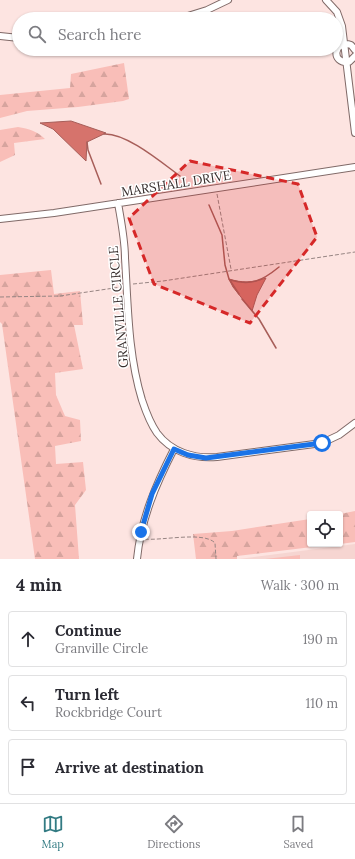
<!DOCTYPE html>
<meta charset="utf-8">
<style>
:root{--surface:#fff;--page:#f7f7f7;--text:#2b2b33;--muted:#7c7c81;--line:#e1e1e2;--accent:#337b83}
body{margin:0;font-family:Lora,serif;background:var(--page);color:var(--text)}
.controls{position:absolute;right:12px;bottom:12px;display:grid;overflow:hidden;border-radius:4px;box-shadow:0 1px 3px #0004}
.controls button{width:36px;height:36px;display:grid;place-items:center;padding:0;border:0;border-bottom:1px solid var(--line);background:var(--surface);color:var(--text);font:20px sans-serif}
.stop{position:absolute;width:12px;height:12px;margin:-9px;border:3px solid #1a73e8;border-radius:50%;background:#fff}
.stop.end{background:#1a73e8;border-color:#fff;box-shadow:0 1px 4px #0008}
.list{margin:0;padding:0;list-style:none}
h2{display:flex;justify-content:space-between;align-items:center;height:52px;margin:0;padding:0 16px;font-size:17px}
h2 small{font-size:13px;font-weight:400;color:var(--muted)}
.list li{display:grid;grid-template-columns:26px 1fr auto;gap:12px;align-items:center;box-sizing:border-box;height:56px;margin:0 8px 8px;padding:0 8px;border:1px solid var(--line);border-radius:4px}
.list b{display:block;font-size:15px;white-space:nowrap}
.list p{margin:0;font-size:13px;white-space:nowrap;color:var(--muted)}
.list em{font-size:13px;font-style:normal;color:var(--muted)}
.icon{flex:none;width:22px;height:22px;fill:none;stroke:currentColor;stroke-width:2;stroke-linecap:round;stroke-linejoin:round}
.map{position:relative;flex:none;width:355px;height:559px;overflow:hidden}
.search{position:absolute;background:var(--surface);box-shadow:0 1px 3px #0004;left:12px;right:12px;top:12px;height:44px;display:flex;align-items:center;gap:10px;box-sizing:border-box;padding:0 14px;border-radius:22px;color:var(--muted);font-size:15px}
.sheet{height:244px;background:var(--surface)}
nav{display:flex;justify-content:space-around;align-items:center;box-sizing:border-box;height:56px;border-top:1px solid var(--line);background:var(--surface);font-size:11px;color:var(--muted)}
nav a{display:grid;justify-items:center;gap:2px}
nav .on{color:var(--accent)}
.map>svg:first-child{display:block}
.built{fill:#f6d5d1}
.forest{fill:url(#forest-firs)}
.pitch{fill:#f9beb8}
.water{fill:#d6736c;stroke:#a75e59}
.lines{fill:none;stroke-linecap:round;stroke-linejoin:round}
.stream{stroke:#a75e59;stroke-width:1.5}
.minor-casing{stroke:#806a68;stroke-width:8}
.path{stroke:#978583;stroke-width:1;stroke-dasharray:4 2;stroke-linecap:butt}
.minor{stroke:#fff;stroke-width:6}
.route{stroke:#1a73e8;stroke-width:5}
.marked{fill:#d62828;fill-opacity:0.2;stroke:#d62828;stroke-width:3;stroke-dasharray:8 5;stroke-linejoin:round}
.labels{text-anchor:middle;stroke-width:3;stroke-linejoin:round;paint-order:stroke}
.street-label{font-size:13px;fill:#382e2d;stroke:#fff}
</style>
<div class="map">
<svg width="355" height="559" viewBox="0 0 355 559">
<defs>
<pattern id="forest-firs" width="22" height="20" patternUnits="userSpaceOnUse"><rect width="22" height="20" fill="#f9beb8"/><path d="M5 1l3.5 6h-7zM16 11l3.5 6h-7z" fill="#d6a49e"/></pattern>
</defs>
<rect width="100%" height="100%" fill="#fde4e1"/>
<path class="built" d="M355,544V559H239Z"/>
<path class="forest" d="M124,63L129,99L123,101L78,107L27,111L0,118V95L70,88L71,74Z
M18,127C29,129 37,131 45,139L14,143L15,155L0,162V130Z
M51,270L54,294L80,291L83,325H74L83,369L55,373L56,395L65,416L80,420L81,441L55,446L56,464L83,462L86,490L75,505L79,559H35L2,324L0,322V275Z
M355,511V542L340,544V514Z
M310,519V544H337L237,556V559H196L193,534L232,531Z"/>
<path class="pitch" d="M300,555V559H265Z"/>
<path class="water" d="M71,121L106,133L87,142L86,161L53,129L40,123Z
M266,278L257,295L252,311L233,287L229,279C242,283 252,283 266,278Z"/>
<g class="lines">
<path class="stream" d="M104,134C127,133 162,163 180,176
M87,142L88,150L101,184
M209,205L222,235L225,265L229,279L239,294
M230,280C251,286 262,281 279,267
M242,299L259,319L276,348"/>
<defs>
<path id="minor" d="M326,0L337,12L342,26L355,133
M178,19L207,10L228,0
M0,36L19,38
M355,50L351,45C334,39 330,64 349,62L355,56
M118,203C121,221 125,240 125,258C128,306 128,354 142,400C146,412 150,423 157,433C171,452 194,459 217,457L322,443L339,435L355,423
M0,219L54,213L355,167
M137,559C141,519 156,484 174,449"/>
</defs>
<use href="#minor" class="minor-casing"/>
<path class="path" d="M217,194L231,269
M133,284L163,281L355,252
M0,297L60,296L121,287
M145,539C161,541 204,531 215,543L216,559"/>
<use href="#minor" class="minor"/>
</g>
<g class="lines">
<path class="route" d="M141,532L152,494L174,449L188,455L206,458L322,443"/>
</g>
<path class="marked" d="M190,161L298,184L317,237L250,323L154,284L129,218Z"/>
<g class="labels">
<g class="street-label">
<text transform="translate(176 183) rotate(-9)" y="5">MARSHALL DRIVE</text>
<text transform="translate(118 307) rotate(-95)" y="5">GRANVILLE CIRCLE</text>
</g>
</g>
</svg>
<div class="controls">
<button><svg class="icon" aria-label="locate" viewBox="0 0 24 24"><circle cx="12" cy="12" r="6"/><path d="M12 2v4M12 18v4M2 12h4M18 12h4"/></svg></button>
</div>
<div class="stop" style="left:322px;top:443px"></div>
<div class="stop end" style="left:141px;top:532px"></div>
<div class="search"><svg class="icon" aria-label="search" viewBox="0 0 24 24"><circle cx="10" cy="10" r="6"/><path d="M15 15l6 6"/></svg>Search here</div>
</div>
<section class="sheet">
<h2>4 min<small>Walk · 300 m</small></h2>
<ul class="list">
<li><svg class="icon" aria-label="ahead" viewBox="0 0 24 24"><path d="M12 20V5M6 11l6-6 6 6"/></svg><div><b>Continue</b><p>Granville Circle</p></div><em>190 m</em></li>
<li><svg class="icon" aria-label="left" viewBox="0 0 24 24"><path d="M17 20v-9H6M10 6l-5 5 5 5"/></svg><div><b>Turn left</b><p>Rockbridge Court</p></div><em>110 m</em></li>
<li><svg class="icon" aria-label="arrive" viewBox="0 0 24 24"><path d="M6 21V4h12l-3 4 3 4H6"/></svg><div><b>Arrive at destination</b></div></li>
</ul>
</section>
<nav>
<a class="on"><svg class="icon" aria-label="map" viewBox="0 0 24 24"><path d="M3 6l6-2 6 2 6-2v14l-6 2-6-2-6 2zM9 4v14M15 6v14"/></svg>Map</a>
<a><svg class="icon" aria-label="directions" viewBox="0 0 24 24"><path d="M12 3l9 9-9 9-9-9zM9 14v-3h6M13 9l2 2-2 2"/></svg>Directions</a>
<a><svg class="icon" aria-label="saved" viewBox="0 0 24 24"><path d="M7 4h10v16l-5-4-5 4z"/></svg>Saved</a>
</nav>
